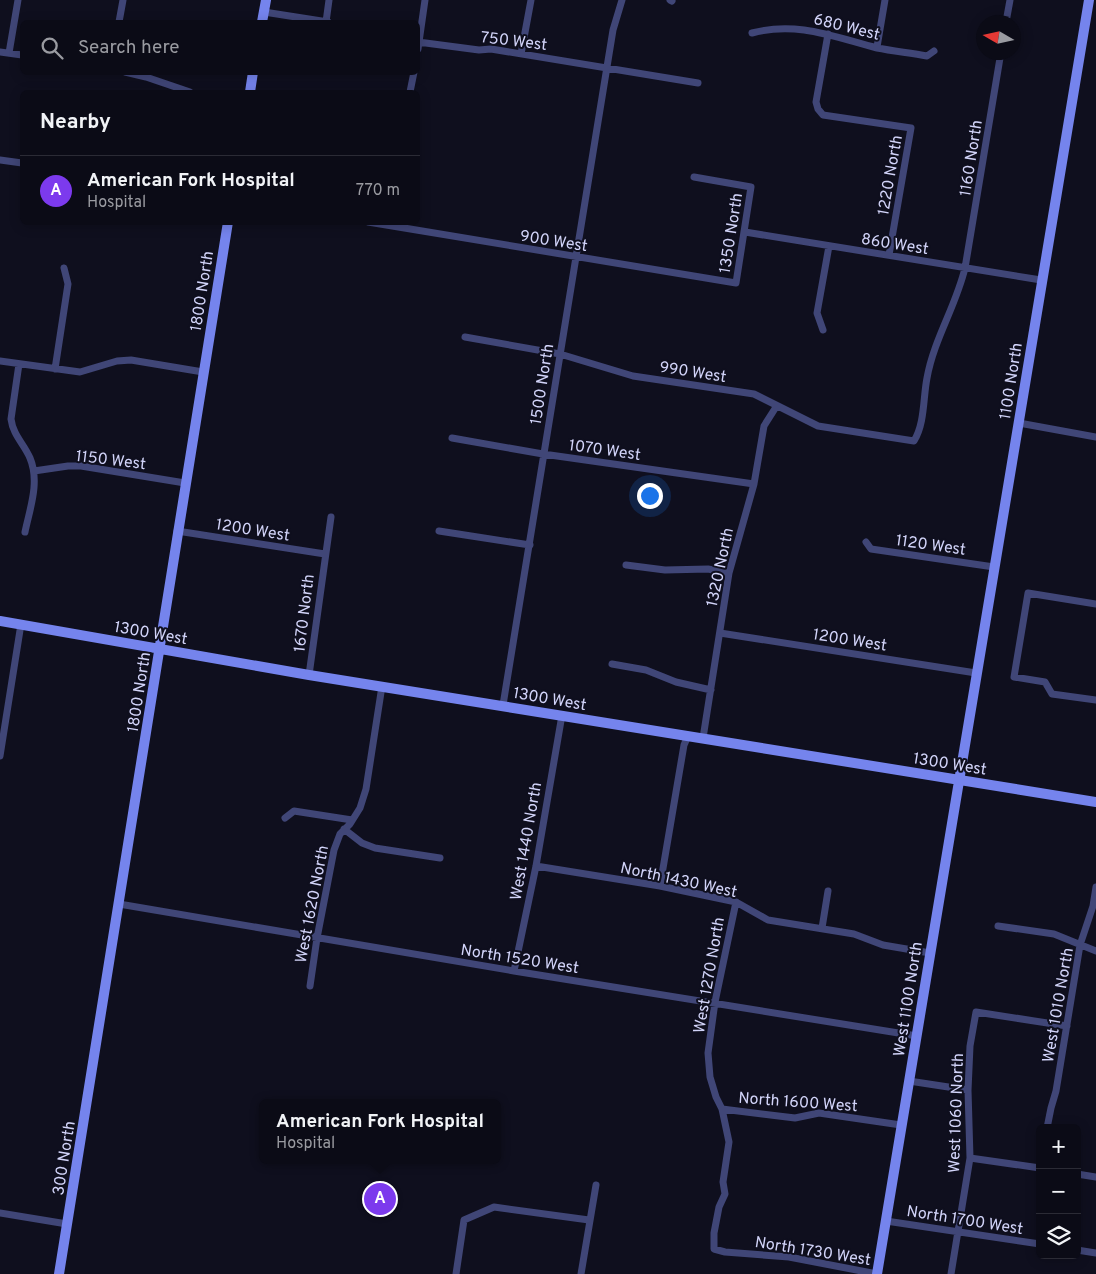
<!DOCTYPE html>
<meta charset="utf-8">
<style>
:root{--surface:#0b0b16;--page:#191923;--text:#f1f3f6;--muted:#9a9ba1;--line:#2b2b35;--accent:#7c3aed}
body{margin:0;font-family:Overpass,sans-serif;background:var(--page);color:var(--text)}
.controls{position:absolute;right:15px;bottom:15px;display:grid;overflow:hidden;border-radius:8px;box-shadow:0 2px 12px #0003}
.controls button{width:45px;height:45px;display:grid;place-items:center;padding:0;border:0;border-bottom:1px solid var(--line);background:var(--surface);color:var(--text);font:25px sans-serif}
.compass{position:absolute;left:976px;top:15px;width:45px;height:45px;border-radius:50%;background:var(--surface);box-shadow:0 2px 12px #0003;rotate:279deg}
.you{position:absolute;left:649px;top:495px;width:18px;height:18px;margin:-12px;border:4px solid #fff;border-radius:50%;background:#1a73e8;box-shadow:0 0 0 8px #1a73e833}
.badge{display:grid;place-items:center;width:32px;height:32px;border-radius:50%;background:var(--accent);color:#fff;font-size:16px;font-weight:700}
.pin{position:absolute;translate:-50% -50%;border:2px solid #fff;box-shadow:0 1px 5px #0006}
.popup{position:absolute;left:259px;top:1099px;width:242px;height:65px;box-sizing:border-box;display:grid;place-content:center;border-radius:8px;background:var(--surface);filter:drop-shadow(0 1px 4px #0005);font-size:16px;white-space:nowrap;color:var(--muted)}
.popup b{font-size:19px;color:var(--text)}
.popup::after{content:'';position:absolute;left:50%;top:100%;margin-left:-10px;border:10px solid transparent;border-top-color:var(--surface)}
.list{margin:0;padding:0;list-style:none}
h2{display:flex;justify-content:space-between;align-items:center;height:65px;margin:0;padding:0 20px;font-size:21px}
h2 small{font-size:16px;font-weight:400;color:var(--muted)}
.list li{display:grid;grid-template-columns:32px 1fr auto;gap:15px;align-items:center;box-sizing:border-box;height:70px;padding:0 20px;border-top:1px solid var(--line)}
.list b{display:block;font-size:19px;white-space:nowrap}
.list p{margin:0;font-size:16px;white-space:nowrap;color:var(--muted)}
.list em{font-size:16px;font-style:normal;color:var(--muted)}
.icon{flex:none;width:28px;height:28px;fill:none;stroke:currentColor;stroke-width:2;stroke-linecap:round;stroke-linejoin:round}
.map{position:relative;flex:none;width:1096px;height:1274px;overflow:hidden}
.search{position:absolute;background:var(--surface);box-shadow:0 2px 12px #0003;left:20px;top:20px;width:400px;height:55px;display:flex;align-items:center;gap:12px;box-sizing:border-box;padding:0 18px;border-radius:8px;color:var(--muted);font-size:19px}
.panel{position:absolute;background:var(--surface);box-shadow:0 2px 12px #0003;left:20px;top:90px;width:400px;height:135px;border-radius:8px}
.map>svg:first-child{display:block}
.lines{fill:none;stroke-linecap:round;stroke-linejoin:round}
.street{stroke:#404677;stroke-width:7}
.secondary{stroke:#7584ed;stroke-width:10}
.labels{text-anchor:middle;stroke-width:4;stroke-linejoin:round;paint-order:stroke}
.street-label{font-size:16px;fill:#d2d4f9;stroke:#0f0f1e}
</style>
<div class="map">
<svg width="1096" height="1274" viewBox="0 0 1096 1274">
<rect width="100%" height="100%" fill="#0f0f1e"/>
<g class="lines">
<path class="street" d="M670,0L672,1
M264,12L328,22
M119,22L123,0
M326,22L329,0
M1006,22L1010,0
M752,33C797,21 834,37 877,48C893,51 910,53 927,56L934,51
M828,34L816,102L818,109L823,115L911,128L889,255
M418,42L479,50L491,49L698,83
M877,47L885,0
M418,49L425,0
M0,52L22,55
M9,53L18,0
M521,54L531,0
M125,72L146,77L190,92
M410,92L414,72
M0,160L22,163
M368,222L736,283L751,187L694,177
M745,232L1041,280
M823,330L817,313L829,246
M465,337L560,354L633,376L754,394L818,426L914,441C925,423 923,398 927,378C934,339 956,306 965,268L1001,52
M0,361L80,372L117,361L131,360L203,372
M19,364L11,419C13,435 24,444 30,458C40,482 30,508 25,532
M55,369L68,284L64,268
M1019,423L1096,437
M452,438L543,454L754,484
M34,471L68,466H81L185,483
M177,531L325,554
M439,531L530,545
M866,542L871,549L994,567
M626,565L665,570L708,569L729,573
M1096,604L1028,593L1014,677L1045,682L1052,694L1096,700
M720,633L976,673
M612,664L646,670L676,682L711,690
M309,675L331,517
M503,705L613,30L622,0
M703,738L729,573L754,484L764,426L776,407
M0,756L21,624
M285,818L294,811L352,820
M344,829L362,843L375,848L440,858
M536,866L660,886L736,902L768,920L854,934L883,945L930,953
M660,886L684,745L688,736
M736,902L715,1002L708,1053L710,1077L716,1097L722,1109L729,1142L723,1182L725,1194L719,1207L714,1233V1249L725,1252L789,1257L877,1274
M119,904L514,971L917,1036
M998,926L1054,934L1096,951
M822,928L828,891
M514,971L536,866L562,715
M310,986L317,938L334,850L340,834L350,824L360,808L366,789L382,686
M909,1081L968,1090
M722,1109L795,1118L819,1113L901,1125
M1047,1128L1051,1108L1056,1091L1080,945L1093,906L1096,887
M970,1158L1040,1168
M1077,1174L1096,1177
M0,1213L67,1224
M886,1221L1040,1244
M1077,1250L1096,1253
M456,1274L464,1220L494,1207L589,1220
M581,1274L596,1185
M951,1274L970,1158L968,1090L970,1046L976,1012L1067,1026"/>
<path class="secondary" d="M262,22L266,0
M250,92L253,72
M0,621L309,675L1096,802
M59,1274L228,222
M877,1274L1089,0"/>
</g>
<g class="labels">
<g class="street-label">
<text transform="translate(847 26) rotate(14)" y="6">680 West</text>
<text transform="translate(514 40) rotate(7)" y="6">750 West</text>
<text transform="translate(970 158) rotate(-81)" y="6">1160 North</text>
<text transform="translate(889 175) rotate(-80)" y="6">1220 North</text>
<text transform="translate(730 233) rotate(-81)" y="6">1350 North</text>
<text transform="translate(554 240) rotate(9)" y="6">900 West</text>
<text transform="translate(895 243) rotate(9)" y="6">860 West</text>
<text transform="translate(201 291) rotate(-81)" y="6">1800 North</text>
<text transform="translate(693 371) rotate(9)" y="6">990 West</text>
<text transform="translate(1010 381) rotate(-81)" y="6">1100 North</text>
<text transform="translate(541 384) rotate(-81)" y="6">1500 North</text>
<text transform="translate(605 449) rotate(8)" y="6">1070 West</text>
<text transform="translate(111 459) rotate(7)" y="6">1150 West</text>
<text transform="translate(253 529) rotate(9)" y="6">1200 West</text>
<text transform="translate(931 544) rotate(8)" y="6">1120 West</text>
<text transform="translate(719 567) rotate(-78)" y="6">1320 North</text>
<text transform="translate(303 613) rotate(-83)" y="6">1670 North</text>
<text transform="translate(151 632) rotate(10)" y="6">1300 West</text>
<text transform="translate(850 639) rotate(9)" y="6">1200 West</text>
<text transform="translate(138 692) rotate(-81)" y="6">1800 North</text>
<text transform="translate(550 698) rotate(10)" y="6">1300 West</text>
<text transform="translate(950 763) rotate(9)" y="6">1300 West</text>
<text transform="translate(525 841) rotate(-80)" y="6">West 1440 North</text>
<text transform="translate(679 879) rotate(12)" y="6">North 1430 West</text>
<text transform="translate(311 904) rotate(-79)" y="6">West 1620 North</text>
<text transform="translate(520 958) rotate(9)" y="6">North 1520 West</text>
<text transform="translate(708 975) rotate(-80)" y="6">West 1270 North</text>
<text transform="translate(907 999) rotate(-81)" y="6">West 1100 North</text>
<text transform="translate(1057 1005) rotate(-80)" y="6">West 1010 North</text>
<text transform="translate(798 1101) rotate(4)" y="6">North 1600 West</text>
<text transform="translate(955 1113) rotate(-88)" y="6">West 1060 North</text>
<text transform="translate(63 1158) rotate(-81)" y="6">300 North</text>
<text transform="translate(965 1219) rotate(9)" y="6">North 1700 West</text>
<text transform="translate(813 1250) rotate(9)" y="6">North 1730 West</text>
</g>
</g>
</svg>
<div class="controls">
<button>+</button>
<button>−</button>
<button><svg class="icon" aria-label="layers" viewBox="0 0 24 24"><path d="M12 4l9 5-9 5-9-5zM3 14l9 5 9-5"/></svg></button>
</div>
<svg class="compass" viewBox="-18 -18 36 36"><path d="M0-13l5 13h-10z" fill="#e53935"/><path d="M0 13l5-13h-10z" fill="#9a9ba1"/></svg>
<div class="you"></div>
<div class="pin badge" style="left:380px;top:1199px">A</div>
<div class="popup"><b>American Fork Hospital</b>Hospital</div>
<div class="search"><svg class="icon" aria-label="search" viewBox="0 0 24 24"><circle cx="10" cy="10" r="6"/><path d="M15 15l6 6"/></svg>Search here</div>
<section class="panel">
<h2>Nearby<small></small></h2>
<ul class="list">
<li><span class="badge">A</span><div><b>American Fork Hospital</b><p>Hospital</p></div><em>770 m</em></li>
</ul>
</section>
</div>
